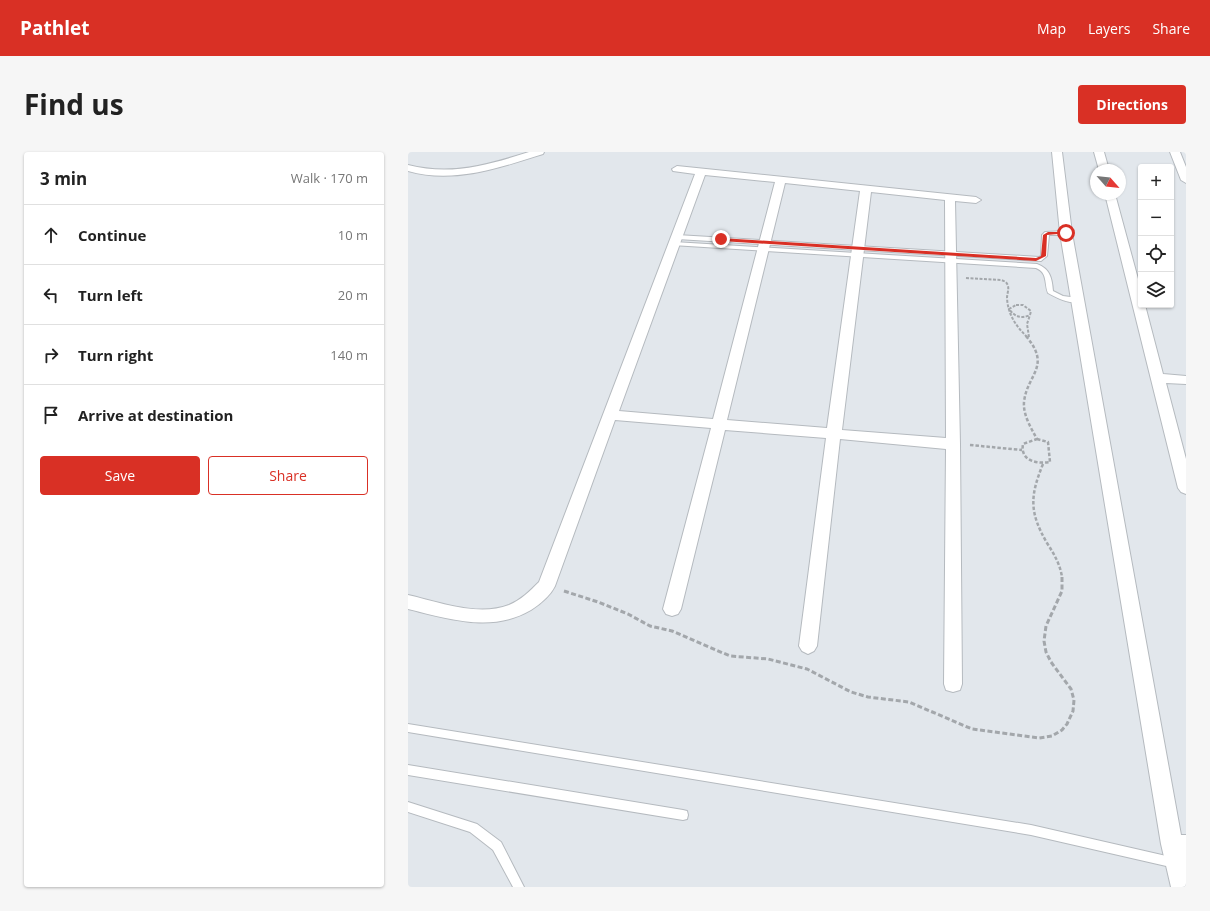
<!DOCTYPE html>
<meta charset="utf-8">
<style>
:root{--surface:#fff;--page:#f6f6f6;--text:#222;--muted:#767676;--line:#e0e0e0;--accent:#d93025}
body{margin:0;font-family:"Open Sans",sans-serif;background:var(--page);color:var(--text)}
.controls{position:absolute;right:12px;top:12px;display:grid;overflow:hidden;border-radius:4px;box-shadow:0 1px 3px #0004}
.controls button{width:36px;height:36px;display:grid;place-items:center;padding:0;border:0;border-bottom:1px solid var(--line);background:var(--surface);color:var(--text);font:20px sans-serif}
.compass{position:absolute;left:682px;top:12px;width:36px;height:36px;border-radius:50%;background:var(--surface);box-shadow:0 1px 3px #0004;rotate:117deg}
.stop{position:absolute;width:12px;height:12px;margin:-9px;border:3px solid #d93025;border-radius:50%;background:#fff}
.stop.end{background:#d93025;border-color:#fff;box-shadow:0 1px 4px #0008}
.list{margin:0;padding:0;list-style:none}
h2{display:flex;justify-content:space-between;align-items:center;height:52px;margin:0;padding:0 16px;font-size:17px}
h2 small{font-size:13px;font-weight:400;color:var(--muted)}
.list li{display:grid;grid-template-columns:26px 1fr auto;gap:12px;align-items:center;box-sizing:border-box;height:60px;padding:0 16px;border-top:1px solid var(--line)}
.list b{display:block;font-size:15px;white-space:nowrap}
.list em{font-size:13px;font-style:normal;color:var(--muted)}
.actions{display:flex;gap:8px;padding:12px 16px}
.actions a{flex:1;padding:9px 0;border:1px solid var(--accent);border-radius:4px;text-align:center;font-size:14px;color:var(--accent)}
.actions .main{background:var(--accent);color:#fff}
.icon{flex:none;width:22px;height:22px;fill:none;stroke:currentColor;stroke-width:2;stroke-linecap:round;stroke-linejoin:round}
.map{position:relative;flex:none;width:778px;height:735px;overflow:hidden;border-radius:4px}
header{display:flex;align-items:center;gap:24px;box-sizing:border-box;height:56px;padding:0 20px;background:var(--accent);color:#fff}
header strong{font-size:19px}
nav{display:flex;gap:22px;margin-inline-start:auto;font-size:14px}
.intro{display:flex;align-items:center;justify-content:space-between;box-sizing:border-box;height:96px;padding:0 24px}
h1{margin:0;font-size:28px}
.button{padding:10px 18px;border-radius:4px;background:var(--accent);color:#fff;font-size:14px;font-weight:700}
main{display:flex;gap:24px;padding:0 24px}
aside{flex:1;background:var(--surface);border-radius:4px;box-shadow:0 1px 3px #0004}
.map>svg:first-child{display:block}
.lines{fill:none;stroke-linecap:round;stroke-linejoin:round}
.lane-casing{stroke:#b5babf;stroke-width:2}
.street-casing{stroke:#b5babf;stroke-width:2}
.path-far2{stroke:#a3a7ab;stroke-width:2;stroke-dasharray:3 1.5;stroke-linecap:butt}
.path-far1{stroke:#a3a7ab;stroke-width:2.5;stroke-dasharray:3.5 2;stroke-linecap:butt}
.path{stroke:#a3a7ab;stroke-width:3;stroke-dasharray:5 2.5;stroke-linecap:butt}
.lane{fill:#fff;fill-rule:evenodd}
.street{fill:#fff;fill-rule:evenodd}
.route{fill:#d93025}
</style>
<header>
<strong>Pathlet</strong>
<nav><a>Map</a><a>Layers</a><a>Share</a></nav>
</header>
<div class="intro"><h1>Find us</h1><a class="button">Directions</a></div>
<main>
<aside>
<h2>3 min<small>Walk · 170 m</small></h2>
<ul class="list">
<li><svg class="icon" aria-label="ahead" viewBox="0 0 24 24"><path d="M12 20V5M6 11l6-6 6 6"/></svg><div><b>Continue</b></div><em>10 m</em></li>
<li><svg class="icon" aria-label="left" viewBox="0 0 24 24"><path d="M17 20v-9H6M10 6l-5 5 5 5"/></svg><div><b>Turn left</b></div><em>20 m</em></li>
<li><svg class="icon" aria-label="right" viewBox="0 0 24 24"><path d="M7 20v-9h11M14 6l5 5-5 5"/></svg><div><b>Turn right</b></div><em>140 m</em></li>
<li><svg class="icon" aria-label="arrive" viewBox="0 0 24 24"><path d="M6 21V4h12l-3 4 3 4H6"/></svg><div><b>Arrive at destination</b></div></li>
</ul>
<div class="actions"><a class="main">Save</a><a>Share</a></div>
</aside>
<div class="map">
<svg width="778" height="735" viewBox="0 0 778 735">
<rect width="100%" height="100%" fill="#e2e7ec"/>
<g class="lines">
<defs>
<path id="lane" d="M637,80L658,79L661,81L658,83H641L639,104L633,109L269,87L266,85L269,83L631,105L633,104L634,83Z
M266,90L629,112C642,117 644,126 645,139L655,144L670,146L673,148C664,154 649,146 640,141C636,131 640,121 628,116L264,93L263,92Z
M0,572L623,673L767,706L771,707L772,711L771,715L767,716L623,683L0,580Z
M0,613L275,658L279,659L280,663L279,667L275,668L0,623Z
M0,650L69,672L93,690L116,735H105L85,698L62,680L0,660Z"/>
<path id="street" d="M121,0H136L135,2C91,16 45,32 0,19V13C43,24 80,13 121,0Z
M644,0H654L664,81L773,683H778V735H763L753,692L652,81Z
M686,0H696L701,18H691Z
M762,0H772L778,15V31L773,28Z
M269,14L568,45L573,48L568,51L547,49L552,292L554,532L552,538L545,540L538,538L536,532L538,297L432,287L409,494L406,499L400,502L394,499L391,494L418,286L317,278L273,457L270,462L264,464L258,462L255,457L303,276L207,268L147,434C142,444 132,452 123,458C84,481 41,467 0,457V443C31,450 70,465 101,453C113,448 122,439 131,430L287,22L265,19L264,17ZM297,23L367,30L305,267L211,259ZM377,31L452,39L419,276L319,268ZM463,40L537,48L538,286L434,278Z
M697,42H707L733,138V153H737L755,222L778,224V232L758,231L778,307V342L773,340L770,336Z"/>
</defs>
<use href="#lane" class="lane-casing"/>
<use href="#street" class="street-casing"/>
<path class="path-far2" d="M558,126L593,128C596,129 599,130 600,134C601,138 599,142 599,146C600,163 608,174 619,185
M608,153H615L623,159L622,163C613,167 607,165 601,157Z
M621,185L619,172L622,163"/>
<path class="path-far1" d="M618,184C644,215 619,222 616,250C615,263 623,276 629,287
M629,287L640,290L642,310C629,312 612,309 615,292Z
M562,293L614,298
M635,312C622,344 621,360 639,391C646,402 652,412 654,425"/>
<path class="path" d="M156,439L190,450L220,462L242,474L264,479L322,504L360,507L399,517L443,540L460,545L501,550L564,577L631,586L644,584L654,578L659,572L665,559L666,548L663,537L643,510L638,500L636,489L638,474L654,439V424"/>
<use href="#lane" class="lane"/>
<use href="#street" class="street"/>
</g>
<path class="route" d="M640,80H658L661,81L639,83L638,104L628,109L313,89L311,87L313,86L628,106L633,104L635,83Z"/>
</svg>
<div class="controls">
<button>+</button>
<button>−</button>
<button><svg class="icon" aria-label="locate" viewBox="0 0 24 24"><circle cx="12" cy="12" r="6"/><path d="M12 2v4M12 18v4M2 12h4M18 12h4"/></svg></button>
<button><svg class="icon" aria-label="layers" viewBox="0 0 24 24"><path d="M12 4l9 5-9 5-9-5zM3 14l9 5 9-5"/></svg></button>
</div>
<svg class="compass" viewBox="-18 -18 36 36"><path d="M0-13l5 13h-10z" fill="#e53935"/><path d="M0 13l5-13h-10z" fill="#767676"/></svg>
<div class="stop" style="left:658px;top:81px"></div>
<div class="stop end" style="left:313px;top:87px"></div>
</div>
</main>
